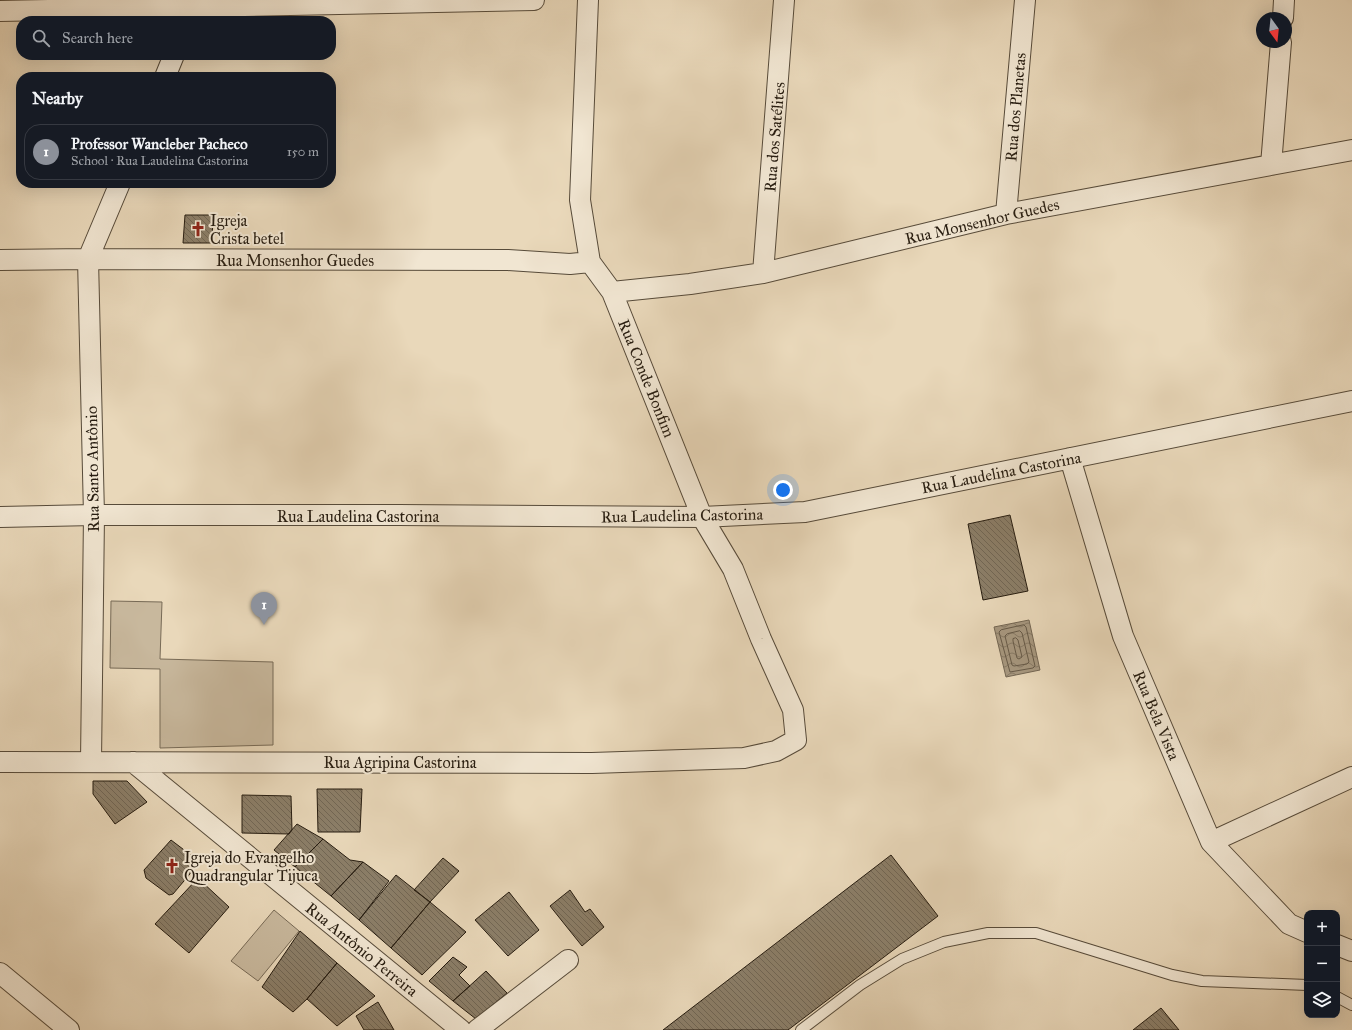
<!DOCTYPE html>
<meta charset="utf-8">
<style>
:root{--surface:#171b24;--page:#242831;--text:#f1f3f6;--muted:#9ea1a6;--line:#363941;--accent:#8c9099}
body{margin:0;font-family:"IM FELL Great Primer",serif;background:var(--page);color:var(--text)}
.controls{position:absolute;right:12px;bottom:12px;display:grid;overflow:hidden;border-radius:8px;box-shadow:0 4px 16px #0002}
.controls button{width:36px;height:36px;display:grid;place-items:center;padding:0;border:0;border-bottom:1px solid var(--line);background:var(--surface);color:var(--text);font:20px sans-serif}
.compass{position:absolute;left:1256px;top:12px;width:36px;height:36px;border-radius:50%;background:var(--surface);box-shadow:0 4px 16px #0002;rotate:165deg}
.you{position:absolute;left:783px;top:490px;width:14px;height:14px;margin:-10px;border:3px solid #fff;border-radius:50%;background:#1a73e8;box-shadow:0 0 0 6px #1a73e833}
.badge{display:grid;place-items:center;width:26px;height:26px;border-radius:50%;background:var(--accent);color:#fff;font-size:13px;font-weight:700}
.pin{position:absolute;translate:-50% -33px;filter:drop-shadow(0 1px 2px #0008)}
.pin::after{content:'';position:absolute;top:21px;width:14px;height:12px;background:inherit;clip-path:polygon(0 0,100% 0,50% 100%)}
.list{margin:0;padding:0;list-style:none}
h2{display:flex;justify-content:space-between;align-items:center;height:52px;margin:0;padding:0 16px;font-size:17px}
h2 small{font-size:13px;font-weight:400;color:var(--muted)}
.list li{display:grid;grid-template-columns:26px 1fr auto;gap:12px;align-items:center;box-sizing:border-box;height:56px;margin:0 8px 8px;padding:0 8px;border:1px solid var(--line);border-radius:16px}
.list b{display:block;font-size:15px;white-space:nowrap}
.list p{margin:0;font-size:13px;white-space:nowrap;color:var(--muted)}
.list em{font-size:13px;font-style:normal;color:var(--muted)}
.icon{flex:none;width:22px;height:22px;fill:none;stroke:currentColor;stroke-width:2;stroke-linecap:round;stroke-linejoin:round}
.map{position:relative;flex:none;width:1352px;height:1030px;overflow:hidden}
.search{position:absolute;background:var(--surface);box-shadow:0 4px 16px #0002;left:16px;top:16px;width:320px;height:44px;display:flex;align-items:center;gap:10px;box-sizing:border-box;padding:0 14px;border-radius:16px;color:var(--muted);font-size:15px}
.panel{position:absolute;background:var(--surface);box-shadow:0 4px 16px #0002;left:16px;top:72px;width:320px;height:116px;border-radius:16px}
.map>svg:first-child{display:block}
.garden{fill:#c8b89d;stroke:#776a56}
.water{fill:url(#water-waves);stroke:#736653}
.lines{fill:none;stroke-linecap:round;stroke-linejoin:round}
.shore{stroke:#665a48;stroke-width:1}
.building{fill:url(#building-back-hatch);stroke:#261c10}
.lane-casing{stroke:#574b3a;stroke-width:12}
.street-casing{stroke:#574b3a;stroke-width:22}
.lane{stroke:#f1e6d2;stroke-width:10}
.street{stroke:#f1e6d2;stroke-width:20}
.labels{text-anchor:middle;stroke-width:4;stroke-linejoin:round;paint-order:stroke}
.street-label{font-size:16px;fill:#261c10;stroke:#f1e6d2}
.poi-label{font-size:16px;fill:#261c10;stroke:#f1e6d2;text-anchor:start}
</style>
<div class="map">
<svg width="1352" height="1030" viewBox="0 0 1352 1030">
<defs>
<pattern id="water-waves" width="16" height="10" patternUnits="userSpaceOnUse"><rect width="16" height="10" fill="#a79880"/><path d="M0 5q4-4 8 0t8 0" fill="none" stroke="#887b67"/></pattern>
<pattern id="building-back-hatch" width="6" height="6" patternUnits="userSpaceOnUse"><rect width="6" height="6" fill="#8b7e68"/><path d="M-1 5l2 2M0 0l6 6M5-1l2 2" fill="none" stroke="#716654"/></pattern>
</defs>
<rect width="100%" height="100%" fill="#e9d8ba"/>
<filter id="stains"><feTurbulence type="fractalNoise" baseFrequency=".005" numOctaves="4"/><feColorMatrix values="0 0 0 0 .2 0 0 0 0 .09 0 0 0 0 .02 0 0 0 .5 -.17"/></filter>
<radialGradient id="worn" r=".72"><stop offset=".6" stop-color="#630" stop-opacity="0"/><stop offset="1" stop-color="#630" stop-opacity=".3"/></radialGradient>
<path class="garden" d="M111,601L162,602L160,659L273,662V745L160,748V669L110,668Z
M274,910L299,931L258,981L231,961Z"/>
<path class="water" d="M1029,620L1040,670L1006,677L994,627Z"/>
<g class="lines">
<path class="shore" d="M1024,625L1026,627L1035,666L1033,668L1010,672L999,632L1001,630Z
M1020,631L1022,633L1029,662L1027,664L1014,666L1012,665L1005,636L1007,634Z
M1016,638L1018,640L1022,657L1019,659L1017,658L1013,641V639Z"/>
</g>
<path class="building" d="M185,215H213L212,243H183Z
M1010,515L1028,591L983,600L968,524Z
M93,781H127L147,802L115,824L93,794Z
M317,789H362L360,832H318Z
M242,795L291,796L292,830L289,834L242,833Z
M297,824L323,839L295,867L274,850Z
M323,839L350,860L363,862L331,896L295,867Z
M171,840L200,862L173,894L169,895L146,878L144,870Z
M891,855L938,916L788,1030H663Z
M443,858L459,871L430,902L414,890Z
M363,862L389,881L359,920L331,896Z
M396,875L430,902L391,948L359,920Z
M197,879L201,881L229,907L189,953L155,924Z
M570,890L585,912L590,909L604,927L582,946L550,906Z
M509,892L539,930L508,956L475,920Z
M430,902L466,932L422,975L391,948Z
M300,931L337,963L307,999L293,1012L262,987Z
M453,957L467,967L459,975L470,986L453,1001L429,981Z
M337,963L375,996L337,1026L307,999Z
M486,971L507,993L476,1019L453,1001Z
M378,1002L394,1030H364L356,1016Z
M1161,1008L1179,1030H1133Z"/>
<g class="lines">
<defs>
<path id="lane" d="M1337,997L1352,1005
M801,1030L860,985L902,959L944,942L988,933H1036L1172,975L1202,981L1307,985"/>
<path id="street" d="M0,11L534,0
M1283,18L1284,0
M165,77L174,55
M1271,165L1281,42
M1006,214L1025,0
M0,260L88,259L508,260L570,264L590,262
M763,273L784,0
M612,292L690,284L763,273L1006,214L1352,150
M1070,458L1123,636L1211,842L1289,924L1307,932
M0,517L94,515H398L702,517L805,512L1352,401
M91,761L94,515L88,259L120,183
M0,762L592,763L744,758L776,751L796,740L793,710L761,639L733,569L702,517L612,292L590,262L580,200L588,0
M133,762L461,1030
M1211,842L1352,777
M1337,945L1352,951
M0,973L69,1030
M477,1030L568,960"/>
</defs>
<use href="#lane" class="lane-casing"/>
<use href="#street" class="street-casing"/>
<use href="#lane" class="lane"/>
<use href="#street" class="street"/>
</g>
<defs>
<symbol id="church-bare" viewBox="-9 -9 18 18"><path d="M-1.2-6h2.4v3.5h3.3v2.4h-3.3V6h-2.4V-.1h-3.3v-2.4h3.3Z" fill="#8f2418" stroke="#f1e6d2" stroke-width="2.5" paint-order="stroke"/></symbol>
</defs>
<g fill-rule="evenodd">
<use href="#church-bare" x="187" y="218" width="22" height="22"/>
<use href="#church-bare" x="161" y="855" width="22" height="22"/>
</g>
<g class="labels">
<g class="street-label">
<text transform="translate(1015 107) rotate(-85)" y="6">Rua dos Planetas</text>
<text transform="translate(774 137) rotate(-85)" y="6">Rua dos Satélites</text>
<text transform="translate(982 221) rotate(-13)" y="6">Rua Monsenhor Guedes</text>
<text x="295" y="266">Rua Monsenhor Guedes</text>
<text transform="translate(647 378) rotate(68)" y="6">Rua Conde Bonfim</text>
<text transform="translate(92 469) rotate(-91)" y="6">Rua Santo Antônio</text>
<text transform="translate(1001 472) rotate(-11)" y="6">Rua Laudelina Castorina</text>
<text transform="translate(682 515) rotate(-1)" y="6">Rua Laudelina Castorina</text>
<text x="358" y="522">Rua Laudelina Castorina</text>
<text transform="translate(1157 715) rotate(67)" y="6">Rua Bela Vista</text>
<text x="400" y="768">Rua Agripina Castorina</text>
<text transform="translate(362 949) rotate(39)" y="6">Rua Antônio Perreira</text>
</g>
<g class="poi-label">
<text x="210" y="226">Igreja<tspan x="210" dy="18">Crista betel</tspan></text>
<text x="184" y="863">Igreja do Evangelho<tspan x="184" dy="18">Quadrangular Tijuca</tspan></text>
</g>
</g>
<rect width="100%" height="100%" filter="url(#stains)"/>
<rect width="100%" height="100%" fill="url(#worn)"/>
</svg>
<div class="controls">
<button>+</button>
<button>−</button>
<button><svg class="icon" aria-label="layers" viewBox="0 0 24 24"><path d="M12 4l9 5-9 5-9-5zM3 14l9 5 9-5"/></svg></button>
</div>
<svg class="compass" viewBox="-18 -18 36 36"><path d="M0-13l5 13h-10z" fill="#e53935"/><path d="M0 13l5-13h-10z" fill="#9ea1a6"/></svg>
<div class="you"></div>
<div class="pin badge" style="left:264px;top:625px">1</div>
<div class="search"><svg class="icon" aria-label="search" viewBox="0 0 24 24"><circle cx="10" cy="10" r="6"/><path d="M15 15l6 6"/></svg>Search here</div>
<section class="panel">
<h2>Nearby<small></small></h2>
<ul class="list">
<li><span class="badge">1</span><div><b>Professor Wancleber Pacheco</b><p>School · Rua Laudelina Castorina</p></div><em>150 m</em></li>
</ul>
</section>
</div>
